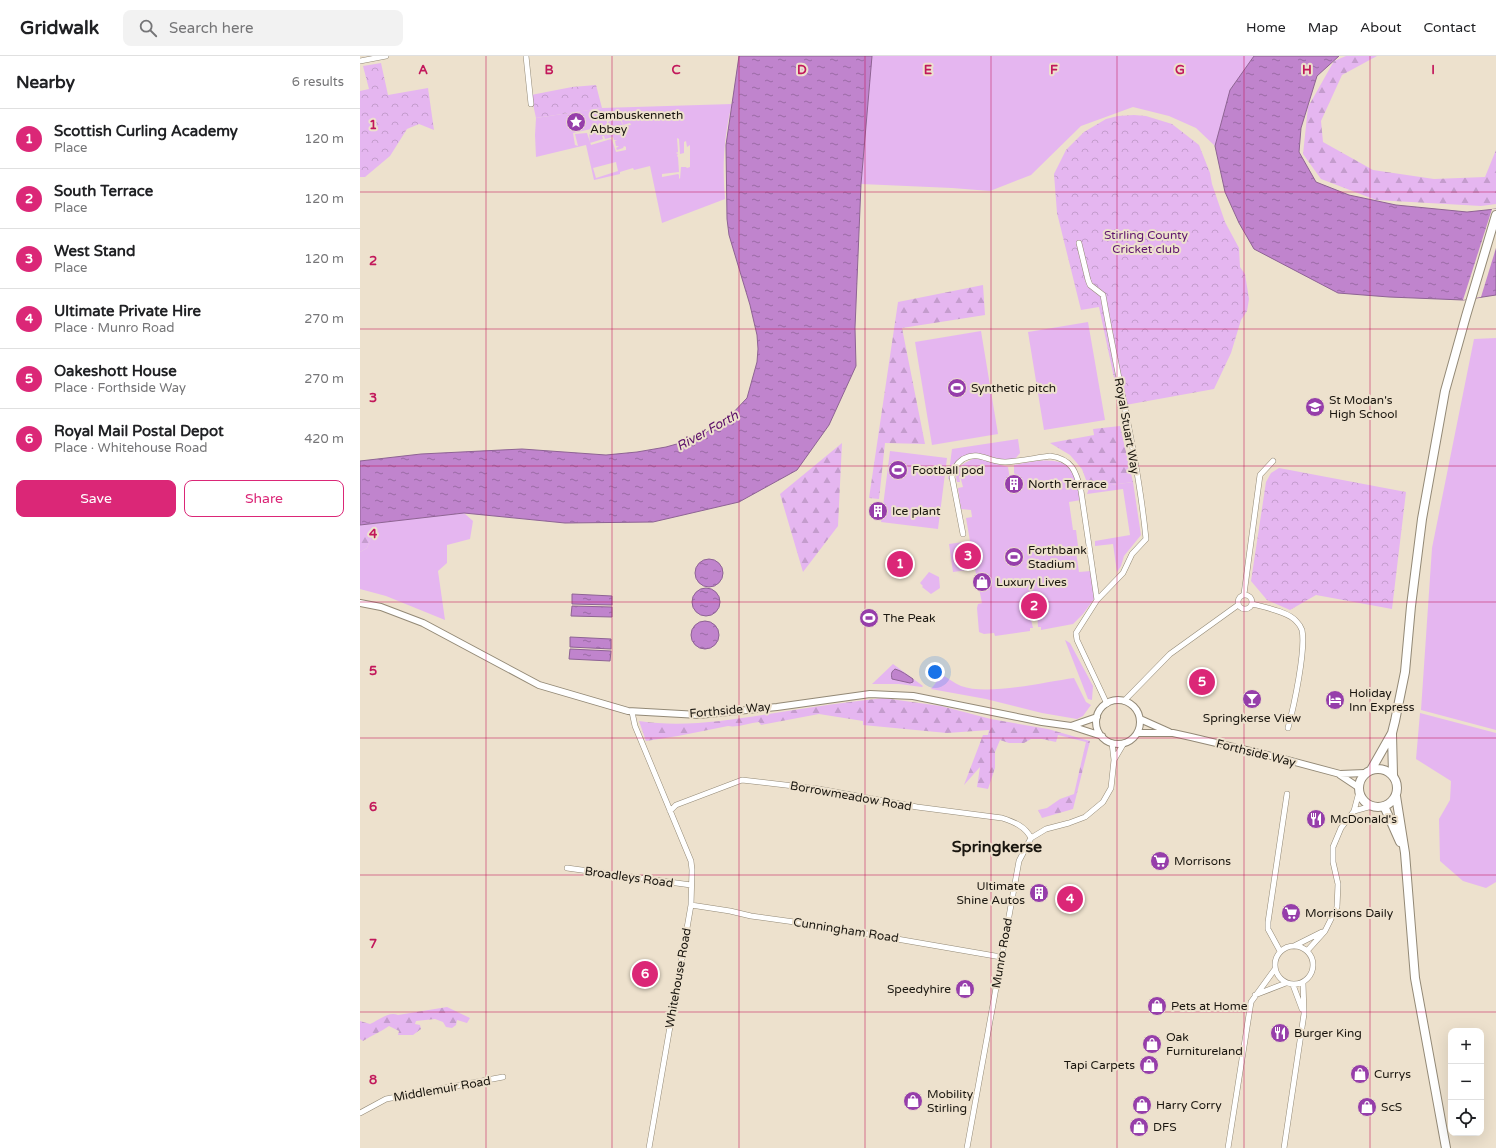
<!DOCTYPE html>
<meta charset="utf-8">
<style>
:root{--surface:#fff;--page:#f2f2f2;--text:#202124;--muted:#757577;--line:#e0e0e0;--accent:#db2777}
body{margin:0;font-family:"Varela Round",sans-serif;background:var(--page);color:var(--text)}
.controls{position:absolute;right:12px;bottom:12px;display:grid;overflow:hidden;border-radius:8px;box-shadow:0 4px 16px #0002}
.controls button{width:36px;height:36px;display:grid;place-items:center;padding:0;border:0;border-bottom:1px solid var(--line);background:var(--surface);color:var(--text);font:20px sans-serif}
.you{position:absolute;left:575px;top:616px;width:14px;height:14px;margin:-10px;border:3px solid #fff;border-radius:50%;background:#1a73e8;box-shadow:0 0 0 6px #1a73e833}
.badge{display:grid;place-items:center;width:26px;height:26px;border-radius:50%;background:var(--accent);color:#fff;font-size:13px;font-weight:700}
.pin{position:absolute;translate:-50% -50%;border:2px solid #fff;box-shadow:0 1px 4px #0006}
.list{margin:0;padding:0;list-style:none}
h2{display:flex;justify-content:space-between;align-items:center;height:52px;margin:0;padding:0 16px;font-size:17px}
h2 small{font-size:13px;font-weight:400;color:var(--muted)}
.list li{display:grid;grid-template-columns:26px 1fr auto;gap:12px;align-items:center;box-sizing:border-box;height:60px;padding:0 16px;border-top:1px solid var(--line)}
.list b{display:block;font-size:15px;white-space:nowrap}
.list p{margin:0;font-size:13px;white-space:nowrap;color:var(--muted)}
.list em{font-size:13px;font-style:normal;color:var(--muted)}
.actions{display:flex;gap:8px;padding:12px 16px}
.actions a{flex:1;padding:9px 0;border:1px solid var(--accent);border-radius:8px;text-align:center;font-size:14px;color:var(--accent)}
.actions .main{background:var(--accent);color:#fff}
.icon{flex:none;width:22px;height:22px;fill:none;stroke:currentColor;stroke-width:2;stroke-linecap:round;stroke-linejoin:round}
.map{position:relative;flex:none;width:1136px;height:1092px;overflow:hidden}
header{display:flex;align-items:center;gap:24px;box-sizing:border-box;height:56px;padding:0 20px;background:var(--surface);border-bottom:1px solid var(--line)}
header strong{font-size:19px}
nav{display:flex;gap:22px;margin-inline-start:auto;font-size:14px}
.search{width:280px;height:36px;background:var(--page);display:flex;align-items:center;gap:10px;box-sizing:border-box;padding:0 14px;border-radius:8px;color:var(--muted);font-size:15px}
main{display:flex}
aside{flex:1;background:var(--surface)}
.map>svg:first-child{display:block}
.grass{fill:#e5b6f0;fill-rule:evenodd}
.forest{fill:url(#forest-firs)}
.park{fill:url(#park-crowns)}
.water{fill:url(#water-ripples);stroke:#8e6394}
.pier{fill:#ede1cd}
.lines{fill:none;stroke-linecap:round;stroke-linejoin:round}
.minor-casing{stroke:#938976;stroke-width:6}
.tertiary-casing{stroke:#938976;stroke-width:8}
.primary-casing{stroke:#938976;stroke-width:10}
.minor{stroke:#fff;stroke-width:5}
.tertiary{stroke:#fff;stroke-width:6}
.primary{stroke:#fff;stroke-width:8}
.grid{fill:none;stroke:#c2185b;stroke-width:1;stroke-opacity:0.55}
.labels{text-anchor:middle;stroke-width:4;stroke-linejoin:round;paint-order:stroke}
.poi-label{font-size:12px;fill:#1a160f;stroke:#ede1cd;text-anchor:start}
.park-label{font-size:12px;fill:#5e146d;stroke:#ede1cd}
.street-label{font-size:12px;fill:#1a160f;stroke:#ede1cd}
.water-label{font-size:13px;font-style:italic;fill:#5a0e69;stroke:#ede1cd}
.district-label{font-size:16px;font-weight:bold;fill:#1a160f;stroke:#ede1cd}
.grid-label{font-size:13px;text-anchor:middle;font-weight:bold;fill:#c2185b;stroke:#ede1cd;stroke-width:4;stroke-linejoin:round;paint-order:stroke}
</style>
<header>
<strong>Gridwalk</strong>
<div class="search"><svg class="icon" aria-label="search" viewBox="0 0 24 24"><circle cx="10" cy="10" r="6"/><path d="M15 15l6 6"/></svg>Search here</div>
<nav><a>Home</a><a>Map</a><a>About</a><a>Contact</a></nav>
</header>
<main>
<aside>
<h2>Nearby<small>6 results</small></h2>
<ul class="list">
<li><span class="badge">1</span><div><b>Scottish Curling Academy</b><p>Place</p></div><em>120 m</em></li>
<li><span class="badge">2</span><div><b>South Terrace</b><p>Place</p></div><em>120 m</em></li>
<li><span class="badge">3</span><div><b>West Stand</b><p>Place</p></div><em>120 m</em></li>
<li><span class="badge">4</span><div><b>Ultimate Private Hire</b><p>Place · Munro Road</p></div><em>270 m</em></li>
<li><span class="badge">5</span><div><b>Oakeshott House</b><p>Place · Forthside Way</p></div><em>270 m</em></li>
<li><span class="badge">6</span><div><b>Royal Mail Postal Depot</b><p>Place · Whitehouse Road</p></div><em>420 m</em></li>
</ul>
<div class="actions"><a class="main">Save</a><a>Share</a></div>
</aside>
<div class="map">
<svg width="1136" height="1092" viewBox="0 0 1136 1092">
<defs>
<pattern id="forest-firs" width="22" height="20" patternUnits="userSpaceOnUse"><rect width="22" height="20" fill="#e5b6f0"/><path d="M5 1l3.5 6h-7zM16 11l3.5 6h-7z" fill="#c49ccd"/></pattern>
<pattern id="park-crowns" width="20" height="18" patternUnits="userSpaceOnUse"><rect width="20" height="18" fill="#e5b6f0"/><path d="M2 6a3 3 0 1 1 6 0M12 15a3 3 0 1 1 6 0" fill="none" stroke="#c49ccd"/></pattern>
<pattern id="water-ripples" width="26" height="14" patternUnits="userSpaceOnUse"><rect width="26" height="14" fill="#c084cd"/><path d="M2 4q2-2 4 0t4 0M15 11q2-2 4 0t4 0" fill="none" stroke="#9b6ba5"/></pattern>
</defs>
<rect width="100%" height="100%" fill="#ede1cd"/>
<path class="grass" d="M512,0H894L870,34L855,90L836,72L809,60L773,51L721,70L671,119L630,135L592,132L501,128Z
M372,48C364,79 362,111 365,143L302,167L290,110L274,114L273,112L260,116V118L234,124L226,89L176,101L175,79L176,62L242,52ZM261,59L262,60L261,62L263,69L270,67L271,69L263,70L260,62L250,65L248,66L250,71L248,70L246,72L229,76L230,87L243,83L242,80H244L245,83L253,81L254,84H257L255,85L256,90H259L256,92L257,94L263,92L264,90L266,91V94L256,96L252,84L251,83L231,89L227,77L215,78L218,90L215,89L213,77L231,73L233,72L236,73V71H238V72C242,70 244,70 248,69L246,63L257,61ZM317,82L319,83L320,98L324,97V86L326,85L327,91L330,89V111L327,112L326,111H321L320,123L319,122V119L318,118L302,121V118L319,116L318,101L317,100L318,98L316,97L318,96ZM256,106L258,115L236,122L233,112Z
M728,266L745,364L684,374L668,276Z
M621,275L638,378L572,389L555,286Z
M1136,282V674L1061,654L1072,492L1114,283Z
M658,383L660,397L655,403L644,404L624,399L601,403L591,423H588L592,393Z
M530,395L587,402L578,473L521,466Z
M616,402L648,411L650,423L658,422L654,417V409C672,406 704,397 716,419C719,426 719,437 721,444L709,446L713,474H716L718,490H715L719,516L731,515L734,543L723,558L713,568L681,574V571H678L677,557L670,559L673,572H670V575L635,580L634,577L624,578L619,576L617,552L618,548L622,547L615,513L593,516L589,488L610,485L606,462L612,461L611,454L601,453L598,432L603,431L600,420H599L600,426H597C593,412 604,406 616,402Z
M773,426L781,479L764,500L761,510L757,516L753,488L735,490V485L770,479L763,433L727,438L729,432Z
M104,457L113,465L110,483L87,489V507L78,515L85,564L26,540L0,533V496L7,492L17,467Z
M569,516L579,521L580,532L571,538L562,531L563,530L560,527Z
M705,584L710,587L733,630L732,644L728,643Z
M533,608L563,630L562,631L539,628H512Z
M582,619C588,622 594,627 601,630C627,640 685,626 714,622L726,646L731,649L723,660L717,663L682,657L626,643L571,633Z
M1060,657L1136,677V826L1126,832L1103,825L1080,805L1079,763L1090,744L1091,725L1056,703Z"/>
<path class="forest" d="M986,0H1017L982,19L961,65L963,86L1013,114L1074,123L1125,121L1136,94V148L1121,150L1016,144L961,123L943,98L948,51L974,5Z
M623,229L625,259L542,272L565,388L525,387L519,443L509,442L538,246Z
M760,370L773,426L729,432L722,413L710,399L690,387L734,379L733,373Z
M482,387L478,470L443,516L420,438Z
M17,467L7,492L0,496V469Z
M523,642L581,650L631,663L688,673L730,685L713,753L682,762L678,754L687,752L700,743L714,738L726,686L698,679L696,686L682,683H671L664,687H649L640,684L635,696V712L628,733L617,731L620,711L604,729L623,679H628L629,674L587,677L503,669V665L459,658L401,669L399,666C389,667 377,672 368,670L318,680L286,685L279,665C324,672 370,664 415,657C451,651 487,646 523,642Z
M87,951L110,962L107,967L97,964L96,969L92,972L86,971L83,966L75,963L56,965L55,968L60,969L61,973L53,979H38L39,975L29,970C21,976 12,979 3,985L0,983V965L10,968C19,964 29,955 38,959Z"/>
<path class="park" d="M21,7L28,39L68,32L74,74L59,68L47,73L30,100L5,121H0V35L9,33L3,10Z
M236,29L242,52L176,62L171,39L212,31Z
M774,59L786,60L812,68L839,89L850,117L852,128L865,166L879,192L880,211L885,218L889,243L887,255L881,264L871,297L854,333L760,350L739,251L721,254L697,157L694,118L706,94L724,76L746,63L758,60Z
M919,412L1046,436L1032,553L956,539L930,554L907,544L891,525L906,426L911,417Z"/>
<path class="water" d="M379,0H512L501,128L495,272L496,310L469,369L437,414L379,446L293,466L205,467L104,457L0,469V405L61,398L162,393L246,399L277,396L306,391L338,382L369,361L387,342L397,306L398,293L397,279L390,249L369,179L367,163L366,89Z
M894,0H979L957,20L941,72L939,96L956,126L989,139L1036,149L1107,156L1136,153V239L1103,244L1029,241L978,237L894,193L879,167L865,136L855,90L870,34Z
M335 517a14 14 0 1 1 28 0a14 14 0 1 1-28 0Z
M332 546a14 14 0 1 1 28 0a14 14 0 1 1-28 0Z
M212,538L252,540V549L212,548Z
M212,550L252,551V561L211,560Z
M331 579a14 14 0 1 1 28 0a14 14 0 1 1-28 0Z
M210,581L251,583V593L210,591Z
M210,593L251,595L250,605L209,603Z
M535,613C542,615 547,619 553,623V626L550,627L532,623C531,618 531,616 535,613Z"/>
<path class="pier" d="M1132,153H1136V192L1121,241L1103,244Z"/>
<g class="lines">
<defs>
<path id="minor" d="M166,0L171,48
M0,5L26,0
M719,187L728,224L730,229L743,239C757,320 778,401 786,483L772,498L763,517L737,544
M603,478L592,421C593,413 596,408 603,403C619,394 629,407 646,406C660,405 675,402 690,400C712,403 716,415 721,435L737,544L716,577L717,584L747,648
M884,538L900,419L913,405
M878 546a7 7 0 1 1 14 0a7 7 0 1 1-14 0Z
M892,548C904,551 930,556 937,566C939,568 941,571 942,574C946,594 934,650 928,672
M764,645L810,598L878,549
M272,656L275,670L331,805L332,814L331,849L289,1092
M752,687L754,704L764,687
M310,755L316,749L382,724L459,733L557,751L642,762C654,766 665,770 671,782
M994,755L1012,750
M207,812L331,829
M331,849L370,855L391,860L456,869L641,901
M915 909a19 19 0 1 1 38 0a19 19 0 1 1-38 0Z
M934,890L962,876
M920,895L908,873V866L927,738
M947,895L965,875L977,851L978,828L973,806V791L981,772L994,755L999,736
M933,929L942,953
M895,939L926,927
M0,1057L26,1043L143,1021
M607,1092L659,805L671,782L686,773L709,767L725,761L743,746L751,732L754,704
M868,1092L891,946L915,913
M924,1092L944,958L943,927"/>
<path id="tertiary" d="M0,547L21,551L63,567L179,629L268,655L339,659L417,651L510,638L553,640L682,666L711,670L742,680
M736 666a22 22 0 1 1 44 0a22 22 0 1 1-44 0Z
M780,663L809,676
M711,670L737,661
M778,677H813L831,681L920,702L980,718L1005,717
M980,719L998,731"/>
<path id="primary" d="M1032,678L1033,719
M999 732a19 19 0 1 1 38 0a19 19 0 1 1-38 0Z
M1011,714L1032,677L1035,665L1045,616L1051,550L1062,463L1085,335L1106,260L1136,159
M1036,740L1045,797L1055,922L1086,1092
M1024,750L1040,786"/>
</defs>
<use href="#minor" class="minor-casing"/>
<use href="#tertiary" class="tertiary-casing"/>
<use href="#primary" class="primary-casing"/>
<use href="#minor" class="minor"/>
<use href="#tertiary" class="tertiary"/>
<use href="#primary" class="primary"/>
</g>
<path class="grid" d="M126,0V1092M252,0V1092M379,0V1092M505,0V1092M631,0V1092M757,0V1092M884,0V1092M1010,0V1092M0,136H1136M0,273H1136M0,410H1136M0,546H1136M0,682H1136M0,819H1136M0,956H1136"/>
<defs>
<symbol id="sight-disc" viewBox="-11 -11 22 22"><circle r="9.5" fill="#963eaa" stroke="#ede1cd"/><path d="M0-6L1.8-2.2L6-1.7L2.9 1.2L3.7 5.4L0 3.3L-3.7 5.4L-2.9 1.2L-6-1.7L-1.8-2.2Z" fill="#fff"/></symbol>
<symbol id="stadium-disc" viewBox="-11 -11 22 22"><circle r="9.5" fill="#963eaa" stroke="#ede1cd"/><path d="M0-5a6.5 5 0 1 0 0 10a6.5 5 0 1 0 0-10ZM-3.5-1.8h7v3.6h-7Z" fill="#fff"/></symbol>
<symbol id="school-disc" viewBox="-11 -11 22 22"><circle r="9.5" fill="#963eaa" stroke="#ede1cd"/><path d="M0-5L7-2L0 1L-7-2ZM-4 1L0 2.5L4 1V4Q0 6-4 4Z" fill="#fff"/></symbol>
<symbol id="building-disc" viewBox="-11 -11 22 22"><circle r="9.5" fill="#963eaa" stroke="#ede1cd"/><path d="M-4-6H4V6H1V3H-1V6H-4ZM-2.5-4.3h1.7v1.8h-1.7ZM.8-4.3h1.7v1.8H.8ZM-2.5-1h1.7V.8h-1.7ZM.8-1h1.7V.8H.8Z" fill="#fff"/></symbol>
<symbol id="shop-disc" viewBox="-11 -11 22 22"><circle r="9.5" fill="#963eaa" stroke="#ede1cd"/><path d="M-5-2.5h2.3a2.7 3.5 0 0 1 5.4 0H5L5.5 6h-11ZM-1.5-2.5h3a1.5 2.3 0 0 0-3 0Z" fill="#fff"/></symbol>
<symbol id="bar-disc" viewBox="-11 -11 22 22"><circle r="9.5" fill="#963eaa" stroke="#ede1cd"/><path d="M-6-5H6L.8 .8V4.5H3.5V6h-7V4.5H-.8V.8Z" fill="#fff"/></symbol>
<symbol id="hotel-disc" viewBox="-11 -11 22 22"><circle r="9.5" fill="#963eaa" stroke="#ede1cd"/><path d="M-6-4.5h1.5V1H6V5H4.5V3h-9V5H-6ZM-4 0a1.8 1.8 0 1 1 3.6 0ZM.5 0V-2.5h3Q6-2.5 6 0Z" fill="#fff"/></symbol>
<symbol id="restaurant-disc" viewBox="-11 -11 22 22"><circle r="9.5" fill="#963eaa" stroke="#ede1cd"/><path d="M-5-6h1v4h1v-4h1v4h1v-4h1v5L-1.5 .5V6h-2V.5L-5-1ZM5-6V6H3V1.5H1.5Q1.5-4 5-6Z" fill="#fff"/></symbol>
<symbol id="supermarket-disc" viewBox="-11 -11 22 22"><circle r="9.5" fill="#963eaa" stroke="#ede1cd"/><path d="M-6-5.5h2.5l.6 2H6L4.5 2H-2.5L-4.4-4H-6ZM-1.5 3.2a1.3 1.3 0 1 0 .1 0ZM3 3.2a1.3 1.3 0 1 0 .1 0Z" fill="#fff"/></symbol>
</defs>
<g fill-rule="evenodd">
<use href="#sight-disc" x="205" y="55" width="22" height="22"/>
<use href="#stadium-disc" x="586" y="321" width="22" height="22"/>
<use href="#school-disc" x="944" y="340" width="22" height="22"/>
<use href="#stadium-disc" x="527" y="403" width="22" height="22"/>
<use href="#building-disc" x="643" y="417" width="22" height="22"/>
<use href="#building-disc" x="507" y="444" width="22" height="22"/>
<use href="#stadium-disc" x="643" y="490" width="22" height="22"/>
<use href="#shop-disc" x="611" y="515" width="22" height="22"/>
<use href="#stadium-disc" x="498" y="551" width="22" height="22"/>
<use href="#bar-disc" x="881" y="632" width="22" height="22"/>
<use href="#hotel-disc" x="964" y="633" width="22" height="22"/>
<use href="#restaurant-disc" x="945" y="752" width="22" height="22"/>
<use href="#supermarket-disc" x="789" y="794" width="22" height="22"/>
<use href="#building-disc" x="668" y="826" width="22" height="22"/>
<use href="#supermarket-disc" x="920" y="846" width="22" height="22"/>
<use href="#shop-disc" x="594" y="922" width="22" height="22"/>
<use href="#shop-disc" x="786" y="939" width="22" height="22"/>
<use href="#restaurant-disc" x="909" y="966" width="22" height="22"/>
<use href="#shop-disc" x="781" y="977" width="22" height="22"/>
<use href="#shop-disc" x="778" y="998" width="22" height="22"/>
<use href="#shop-disc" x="989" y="1007" width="22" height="22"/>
<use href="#shop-disc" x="542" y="1034" width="22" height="22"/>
<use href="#shop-disc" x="771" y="1038" width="22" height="22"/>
<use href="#shop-disc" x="996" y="1040" width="22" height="22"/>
<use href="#shop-disc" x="768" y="1060" width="22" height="22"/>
</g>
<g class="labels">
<g class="poi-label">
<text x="230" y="63">Cambuskenneth<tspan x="230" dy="14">Abbey</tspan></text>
<text x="611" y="336">Synthetic pitch</text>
<text x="969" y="348">St Modan's<tspan x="969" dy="14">High School</tspan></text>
<text x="552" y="418">Football pod</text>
<text x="668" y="432">North Terrace</text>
<text x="532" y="459">Ice plant</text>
<text x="668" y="498">Forthbank<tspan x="668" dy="14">Stadium</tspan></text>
<text x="636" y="530">Luxury Lives</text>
<text x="523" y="566">The Peak</text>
<text x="989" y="641">Holiday<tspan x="989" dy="14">Inn Express</tspan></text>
<text x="892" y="666" text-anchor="middle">Springkerse View</text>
<text x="970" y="767">McDonald's</text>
<text x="814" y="809">Morrisons</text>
<text x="665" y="834" text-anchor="end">Ultimate<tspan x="665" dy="14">Shine Autos</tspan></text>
<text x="945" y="861">Morrisons Daily</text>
<text x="591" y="937" text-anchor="end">Speedyhire</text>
<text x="811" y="954">Pets at Home</text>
<text x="934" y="981">Burger King</text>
<text x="806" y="985">Oak<tspan x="806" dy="14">Furnitureland</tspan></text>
<text x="775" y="1013" text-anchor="end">Tapi Carpets</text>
<text x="1014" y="1022">Currys</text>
<text x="567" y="1042">Mobility<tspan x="567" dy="14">Stirling</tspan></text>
<text x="796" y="1053">Harry Corry</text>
<text x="1021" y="1055">ScS</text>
<text x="793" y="1075">DFS</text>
</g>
<g class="park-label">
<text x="786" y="183">Stirling County<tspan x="786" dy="14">Cricket club</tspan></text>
</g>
<g class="street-label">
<text transform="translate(767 370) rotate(80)" y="4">Royal Stuart Way</text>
<text transform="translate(370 654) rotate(-5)" y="4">Forthside Way</text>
<text transform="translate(896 697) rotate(14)" y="4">Forthside Way</text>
<text transform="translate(491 740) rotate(10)" y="4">Borrowmeadow Road</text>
<text transform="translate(269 821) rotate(8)" y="4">Broadleys Road</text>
<text transform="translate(486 874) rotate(9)" y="4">Cunningham Road</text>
<text transform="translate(642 897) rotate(-80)" y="4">Munro Road</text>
<text transform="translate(318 922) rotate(-80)" y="4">Whitehouse Road</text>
<text transform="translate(82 1033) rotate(-10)" y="4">Middlemuir Road</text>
</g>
<g class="water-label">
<text transform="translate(347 374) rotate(-29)" y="5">River Forth</text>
</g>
<g class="district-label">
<text x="637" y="796">Springkerse</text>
</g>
</g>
<g class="grid-label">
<text x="63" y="18">A</text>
<text x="189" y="18">B</text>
<text x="316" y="18">C</text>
<text x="442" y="18">D</text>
<text x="568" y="18">E</text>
<text x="694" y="18">F</text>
<text x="820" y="18">G</text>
<text x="947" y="18">H</text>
<text x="1073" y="18">I</text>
<text x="13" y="73">1</text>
<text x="13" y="209">2</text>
<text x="13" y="346">3</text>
<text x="13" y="482">4</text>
<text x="13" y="619">5</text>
<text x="13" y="755">6</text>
<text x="13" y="892">7</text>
<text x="13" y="1028">8</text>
</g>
</svg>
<div class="controls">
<button>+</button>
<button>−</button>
<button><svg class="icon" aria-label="locate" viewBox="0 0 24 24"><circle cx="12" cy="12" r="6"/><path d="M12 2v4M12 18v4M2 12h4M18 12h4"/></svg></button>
</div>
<div class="you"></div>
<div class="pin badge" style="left:540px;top:508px">1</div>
<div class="pin badge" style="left:674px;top:550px">2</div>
<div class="pin badge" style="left:608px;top:500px">3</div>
<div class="pin badge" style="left:710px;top:843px">4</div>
<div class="pin badge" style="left:842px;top:626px">5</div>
<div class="pin badge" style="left:285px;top:918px">6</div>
</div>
</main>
